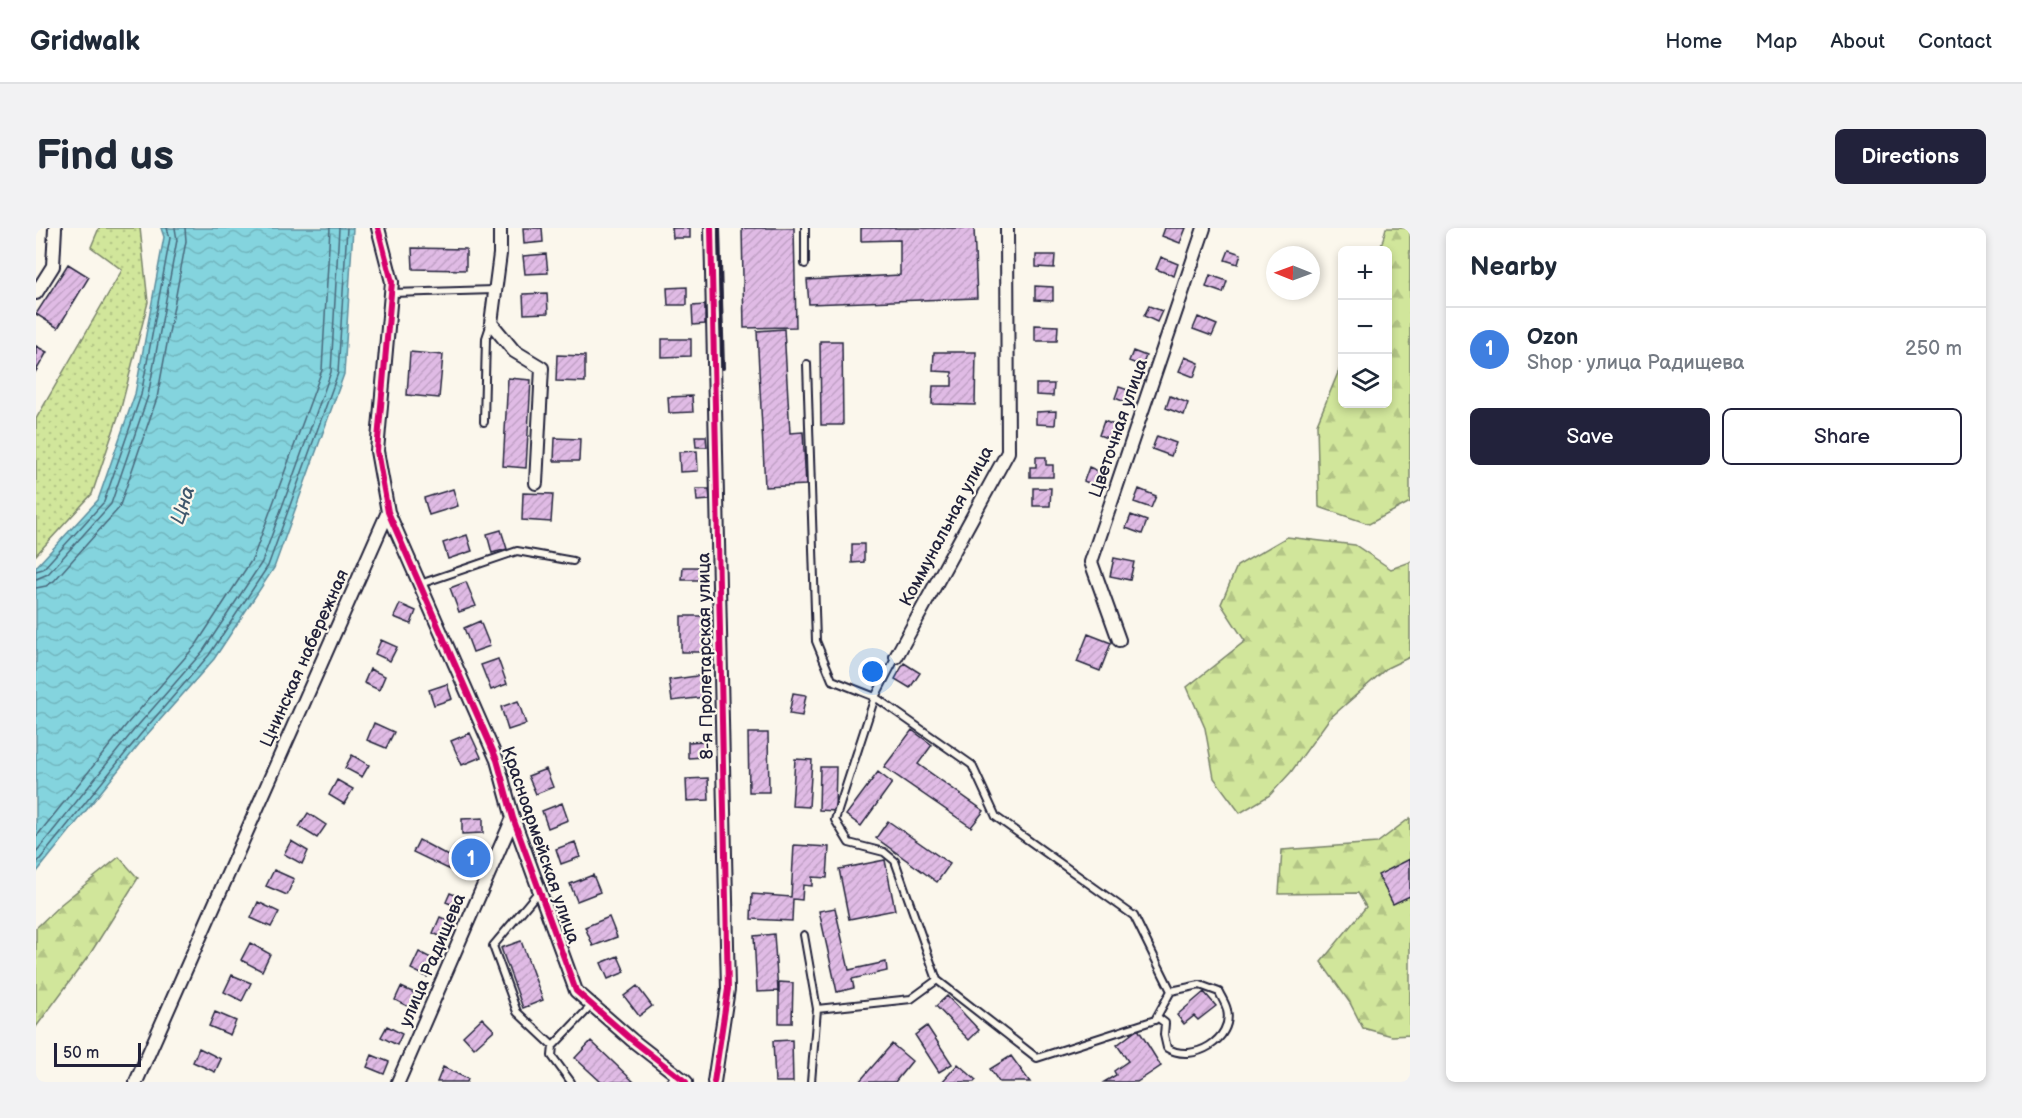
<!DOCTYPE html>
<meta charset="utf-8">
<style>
:root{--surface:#fff;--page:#f2f2f3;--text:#1f2937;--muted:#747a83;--line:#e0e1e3;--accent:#22223b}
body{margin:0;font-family:"Balsamiq Sans",sans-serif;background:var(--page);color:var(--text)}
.controls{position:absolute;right:18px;top:18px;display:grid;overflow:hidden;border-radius:9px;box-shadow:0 3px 9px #0003}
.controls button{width:54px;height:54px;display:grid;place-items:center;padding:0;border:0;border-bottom:2px solid var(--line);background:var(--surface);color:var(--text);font:30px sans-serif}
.compass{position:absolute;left:1230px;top:18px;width:54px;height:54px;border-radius:50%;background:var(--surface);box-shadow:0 3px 9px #0003;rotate:271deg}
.scale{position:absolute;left:18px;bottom:15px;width:87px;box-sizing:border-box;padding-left:6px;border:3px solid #22223b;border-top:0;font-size:16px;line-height:21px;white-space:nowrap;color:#22223b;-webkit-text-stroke:4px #fbf7ec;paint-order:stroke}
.you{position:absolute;left:837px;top:444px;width:21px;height:21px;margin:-15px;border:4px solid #fff;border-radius:50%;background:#1a73e8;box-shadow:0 0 0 9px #1a73e833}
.badge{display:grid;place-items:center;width:39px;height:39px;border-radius:50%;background:var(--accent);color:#fff;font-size:20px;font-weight:700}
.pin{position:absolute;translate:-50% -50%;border:3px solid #fff;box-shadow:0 2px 6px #0006}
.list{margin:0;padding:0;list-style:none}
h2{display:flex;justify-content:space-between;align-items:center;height:78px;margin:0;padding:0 24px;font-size:26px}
h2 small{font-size:20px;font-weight:400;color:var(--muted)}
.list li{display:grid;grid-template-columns:39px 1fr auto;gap:18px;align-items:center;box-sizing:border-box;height:84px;padding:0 24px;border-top:2px solid var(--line)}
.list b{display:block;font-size:22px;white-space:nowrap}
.list p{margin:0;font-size:20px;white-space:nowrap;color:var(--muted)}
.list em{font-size:20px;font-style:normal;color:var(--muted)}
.actions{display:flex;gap:12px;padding:18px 24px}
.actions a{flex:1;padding:14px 0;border:2px solid var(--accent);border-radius:9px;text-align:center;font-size:21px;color:var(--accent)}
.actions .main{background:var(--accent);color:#fff}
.icon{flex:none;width:33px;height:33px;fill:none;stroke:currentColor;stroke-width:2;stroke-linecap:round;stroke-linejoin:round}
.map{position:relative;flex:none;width:1374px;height:854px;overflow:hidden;border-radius:9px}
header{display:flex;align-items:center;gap:36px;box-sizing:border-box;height:84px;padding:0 30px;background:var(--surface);border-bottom:2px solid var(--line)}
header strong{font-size:28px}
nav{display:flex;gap:33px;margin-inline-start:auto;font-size:21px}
.intro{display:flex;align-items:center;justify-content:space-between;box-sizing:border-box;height:144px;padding:0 36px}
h1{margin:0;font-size:42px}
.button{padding:15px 27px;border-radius:9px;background:var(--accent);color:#fff;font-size:21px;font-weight:700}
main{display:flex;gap:36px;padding:0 36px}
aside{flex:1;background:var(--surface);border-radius:9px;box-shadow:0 3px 9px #0003}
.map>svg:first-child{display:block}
.forest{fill:url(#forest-firs);stroke:#7a846b;stroke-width:1.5}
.park{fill:url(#park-dots);stroke:#7a846b;stroke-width:1.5}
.water{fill:url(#water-waves);stroke:#5d8d9d;stroke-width:1.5}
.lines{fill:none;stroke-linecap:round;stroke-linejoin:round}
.shore{stroke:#49697c;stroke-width:1.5}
.building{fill:url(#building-hatch);stroke:#22223b;stroke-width:1.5}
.service-casing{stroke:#22223b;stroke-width:10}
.minor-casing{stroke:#22223b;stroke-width:16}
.service{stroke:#fbf7ec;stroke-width:6}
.minor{stroke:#fbf7ec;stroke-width:12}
.rail{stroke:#22223b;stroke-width:4}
.cycleway-casing{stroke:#fbf7ec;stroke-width:10}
.cycleway{stroke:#d6006c;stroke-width:6}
.labels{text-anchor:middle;stroke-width:4.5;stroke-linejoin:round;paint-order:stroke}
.street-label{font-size:18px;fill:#22223b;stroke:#fbf7ec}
.water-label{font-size:20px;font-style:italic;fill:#3f576c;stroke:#fbf7ec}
</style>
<header>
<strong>Gridwalk</strong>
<nav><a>Home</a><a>Map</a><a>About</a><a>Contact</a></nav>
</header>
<div class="intro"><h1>Find us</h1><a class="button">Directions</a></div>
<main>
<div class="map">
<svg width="1374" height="854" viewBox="0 0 1374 854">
<defs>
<pattern id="forest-firs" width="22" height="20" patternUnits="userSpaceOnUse" patternTransform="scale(1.5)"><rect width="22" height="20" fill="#d1e69b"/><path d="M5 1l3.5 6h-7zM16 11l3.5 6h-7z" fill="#b3c586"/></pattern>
<pattern id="park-dots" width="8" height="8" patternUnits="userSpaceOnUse" patternTransform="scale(1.5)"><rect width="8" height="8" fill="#d1e69b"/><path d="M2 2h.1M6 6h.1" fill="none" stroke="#b3c586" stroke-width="1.8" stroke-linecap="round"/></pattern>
<pattern id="water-waves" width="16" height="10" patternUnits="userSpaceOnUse" patternTransform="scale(1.5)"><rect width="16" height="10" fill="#84d4de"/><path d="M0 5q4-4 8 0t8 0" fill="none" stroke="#72b6bf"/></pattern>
<pattern id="building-hatch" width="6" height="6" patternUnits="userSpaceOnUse" patternTransform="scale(1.5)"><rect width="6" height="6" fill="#e0bbe5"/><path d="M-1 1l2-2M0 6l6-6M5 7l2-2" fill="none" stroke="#c0a0c5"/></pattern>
</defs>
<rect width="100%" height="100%" fill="#fbf7ec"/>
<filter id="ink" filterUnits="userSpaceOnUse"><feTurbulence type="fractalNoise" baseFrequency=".0167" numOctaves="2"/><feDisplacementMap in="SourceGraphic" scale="12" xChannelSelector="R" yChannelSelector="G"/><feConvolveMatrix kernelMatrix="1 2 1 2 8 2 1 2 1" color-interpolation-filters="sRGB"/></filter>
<g filter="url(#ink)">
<path class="forest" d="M1350,0H1374V274L1333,296L1283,279L1281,196L1306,135V176H1352V22H1344Z
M1251,309L1319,317L1355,341L1374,334V429L1351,440L1293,491L1255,544L1234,567L1204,585L1178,550L1169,500L1151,459L1209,413L1185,376L1201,338Z
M1374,590V807L1356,808L1327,800L1314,775L1285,734L1330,679L1322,665L1243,666L1246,622L1341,615Z
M83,629L102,650L54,726L0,799V700L24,677Z"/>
<path class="park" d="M63,0H104L112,74L85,180L56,266L0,327V191L86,42L55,19Z"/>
<path class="water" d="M125,0H317L308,146L238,340L178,431L108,510L0,645V339L62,272L99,166L128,9Z"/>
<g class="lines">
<path class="shore" d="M0,343L7,341L68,274L105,167L134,10L131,0
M0,351L12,346L75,276L112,168L141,12L139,0
M0,360L10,358L18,353L83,280L121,170L150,13L149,0
M0,609L91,496L160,417L217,330L286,142L294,0
M0,624L98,502L167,423L226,334L295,144L303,0
M0,636L104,507L173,427L232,338L302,145L311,0"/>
</g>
<path class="building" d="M487,0H506L507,14L488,16Z
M636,0H654V10H637Z
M706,0H758L760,99L708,100Z
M825,0H938L941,70L773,76L771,52L864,47V12L825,13Z
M1129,0H1150L1144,15L1126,8Z
M376,20L430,21V42L377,41Z
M1193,22L1205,26L1202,36L1189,32Z
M510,26L512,45L489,46L487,28Z
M1000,27H1019L1018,40L1000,39Z
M1125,29L1142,36L1138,48L1120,41Z
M32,36L53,49L22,100L0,86Z
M1174,47L1191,53L1187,65L1170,59Z
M999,58L1017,59V73L999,72Z
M651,59V77H632L631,60Z
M511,65L512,85L488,86L487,66Z
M669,77V96L657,97L656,78Z
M1113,78L1126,83L1121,94L1108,88Z
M1162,89L1181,97L1176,108L1157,101Z
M999,97L1022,98L1021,113H999Z
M748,101L754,205L767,204L770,257L729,259L721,103Z
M626,111H655V128L626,129Z
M784,113H806L807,197H785Z
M0,118L11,124L0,143Z
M1097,123L1110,128L1106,138L1093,133Z
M374,124L407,127L403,170L371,167Z
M898,124H940L939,177L896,176L897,158H916V144L897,143Z
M521,127L549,128V154L520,153Z
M1149,129L1163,135L1158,149L1143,143Z
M472,150L495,152L490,240L467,238Z
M1000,156H1018L1017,168L1000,167Z
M1083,159L1098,164L1094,176L1079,170Z
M656,168L657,184L633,185L632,169Z
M1134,168L1152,175L1148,187L1130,180Z
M1020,183L1019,197L1000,196V184Z
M1068,193L1086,200L1081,214L1063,207Z
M659,208H670L671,219H660Z
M1121,208L1140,215L1135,228L1116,221Z
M519,210L544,211L543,233H518Z
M661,223L662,243L644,244L643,224Z
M1000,229H1010V237H1017V249H994V239H1000Z
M1053,239L1069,246L1064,260L1048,253Z
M997,260H1015L1014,278H997Z
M417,261L422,278L393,287L388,270Z
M660,261H673L674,272L661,273Z
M1103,261L1120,268L1115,280L1098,274Z
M487,265L517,266L515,294L486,292Z
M1095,287L1111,293L1106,306L1090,300Z
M465,302L471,321L456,325L451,306Z
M431,307L436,323L412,331L407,315Z
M816,316H828V334L816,335Z
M1078,330L1098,334L1094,352L1074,348Z
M647,339H666V352H646Z
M430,354L440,378L423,384L414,360Z
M364,376L380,383L375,396L358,389Z
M645,388H669L670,424H645Z
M444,393L454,418L437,424L428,400Z
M1052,406L1075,415L1064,443L1041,434Z
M345,412L361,419L354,433L339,426Z
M462,431L471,456L455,462L445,437Z
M868,435L884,445L874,460L859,451Z
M334,441L349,448L343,462L328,455Z
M667,447L669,469L636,473L633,452Z
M411,456L416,471L398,477L393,462Z
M757,465L770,467L766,488L753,486Z
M482,473L490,496L472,502L465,479Z
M338,495L358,504L350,520L331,512Z
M876,502L896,517L882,536L948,583L935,599L848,539Z
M434,505L445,529L426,537L415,513Z
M712,505H732L733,564H713Z
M670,513V529L652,530V514Z
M316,527L333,537L326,549L309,540Z
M759,531L776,532L773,579L756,578Z
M784,539H800L799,583L783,582Z
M510,541L517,559L500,566L492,548Z
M842,544L856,555L825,598L810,587Z
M672,550L673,572L651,573L650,551Z
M301,552L317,561L308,576L293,567Z
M526,575L532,592L512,600L506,583Z
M272,585L290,597L281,610L263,599Z
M447,590V605L426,606V591Z
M852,593L914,636L901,654L840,610Z
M383,612L413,628L419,617L440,627L429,649L377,624Z
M255,613L272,623L266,636L248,626Z
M539,614L544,629L525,636L520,621Z
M758,617L793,619L791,650L776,649V658L767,657L766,672L757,671L756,693L715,691L716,666L755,669Z
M1374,631V668L1357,676L1342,647Z
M849,632L859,682L813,691L803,641Z
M238,642L258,651L251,667L230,658Z
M557,647L564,664L541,673L534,656Z
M414,665L426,670L422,679L410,674Z
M222,674L243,684L235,699L215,690Z
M799,680L813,742L850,734L851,743L816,751L818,760L801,764L783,683Z
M404,689L415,694L408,710L397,705Z
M573,689L581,709L557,718L549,699Z
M738,706L742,763L721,764L718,708Z
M485,713L507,772L487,780L465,720Z
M214,715L234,726L226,743L205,732Z
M383,724L399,732L391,749L375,741Z
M582,728L589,744L572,751L565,735Z
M196,747L215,755L206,773L188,764Z
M743,754L757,755L756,795H743Z
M601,758L616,778L603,788L588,768Z
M365,759L383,767L377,781L359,772Z
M1168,764L1180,778L1162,792L1158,788L1148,796L1141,787Z
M911,768L943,802L933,812L900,778Z
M179,784L200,793L194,807L173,798Z
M446,790L458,802L438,820L427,808Z
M351,798L366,806L361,817L345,809Z
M891,798L916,836L903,844L879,807Z
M1102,801L1125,838L1101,854H1068L1080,847L1078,843L1092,833L1081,817Z
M756,812L757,854H739L737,813Z
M555,813L598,854H565L539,830Z
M856,816L876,833L859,854H823Z
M163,820L185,831L179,844L157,834Z
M336,827L353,834L348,846L331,839Z
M975,828L994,854H963L954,841Z
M922,836L940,852L938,854H906Z
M407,839L432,851L431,854H401Z"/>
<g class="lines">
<defs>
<path id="service" d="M769,0V36
M356,65L458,62
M771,136L780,413L796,452L839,469L860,429
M448,194L450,110L455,95
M384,356L481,323L537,333
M503,663L457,718L481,784L517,818
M768,707L781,781L875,771L901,752L859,633L848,624L813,615L799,592L839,469L936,537L960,589L1098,688L1135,763L1119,792L1001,830L901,752
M1121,789L1129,795L1128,807L1131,820C1157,836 1198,811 1191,782C1190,776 1185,769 1183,764L1164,757L1135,763
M535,854L516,828L517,818L556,777
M634,854L640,847
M775,854L781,781"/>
<path id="minor" d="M342,0L356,54L341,223L352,284L461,532L477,590L540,763L596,812L650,854
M464,0V26L455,95L478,123L506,140L500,255
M675,0L692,761L678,854
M0,65L17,38L19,0
M1083,412L1055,334L1168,0
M860,429L972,224L971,0
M100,854L352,284
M362,854L477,590"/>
</defs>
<use href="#service" class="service-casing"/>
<use href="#minor" class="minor-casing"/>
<use href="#service" class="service"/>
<use href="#minor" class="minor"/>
<path class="rail" d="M683,0L687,140"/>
<defs>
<path id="cycleway" d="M342,0L356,54L341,223L352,284L461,532L477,590L540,763L596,812L650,854
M675,0L692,761L678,854"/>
</defs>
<use href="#cycleway" class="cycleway-casing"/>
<use href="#cycleway" class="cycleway"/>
</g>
</g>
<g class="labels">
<g class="street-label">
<text transform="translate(1082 200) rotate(-71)" y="6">Цветочная улица</text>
<text transform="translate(910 298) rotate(-62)" y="6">Коммунальная улица</text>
<text transform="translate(669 428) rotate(-91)" y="6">8-я Пролетарская улица</text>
<text transform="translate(268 430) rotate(-66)" y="6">Цнинская набережная</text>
<text transform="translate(505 617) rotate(71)" y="6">Красноармейская улица</text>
<text transform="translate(396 732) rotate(-67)" y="6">улица Радищева</text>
</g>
<g class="water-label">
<text transform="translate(146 277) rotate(-72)" y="7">Цна</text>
</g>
</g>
</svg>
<div class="controls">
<button>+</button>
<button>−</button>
<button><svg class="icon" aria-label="layers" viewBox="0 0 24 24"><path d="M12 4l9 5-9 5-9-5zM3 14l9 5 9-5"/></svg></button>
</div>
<svg class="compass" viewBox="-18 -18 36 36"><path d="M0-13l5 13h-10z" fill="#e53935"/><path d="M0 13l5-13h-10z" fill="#747a83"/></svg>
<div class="scale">50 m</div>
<div class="you"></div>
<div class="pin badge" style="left:435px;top:630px;background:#3f7fe0">1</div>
</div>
<aside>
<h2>Nearby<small></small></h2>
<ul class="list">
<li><span class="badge" style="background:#3f7fe0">1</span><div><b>Ozon</b><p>Shop · улица Радищева</p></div><em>250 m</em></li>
</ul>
<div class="actions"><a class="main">Save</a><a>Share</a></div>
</aside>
</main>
